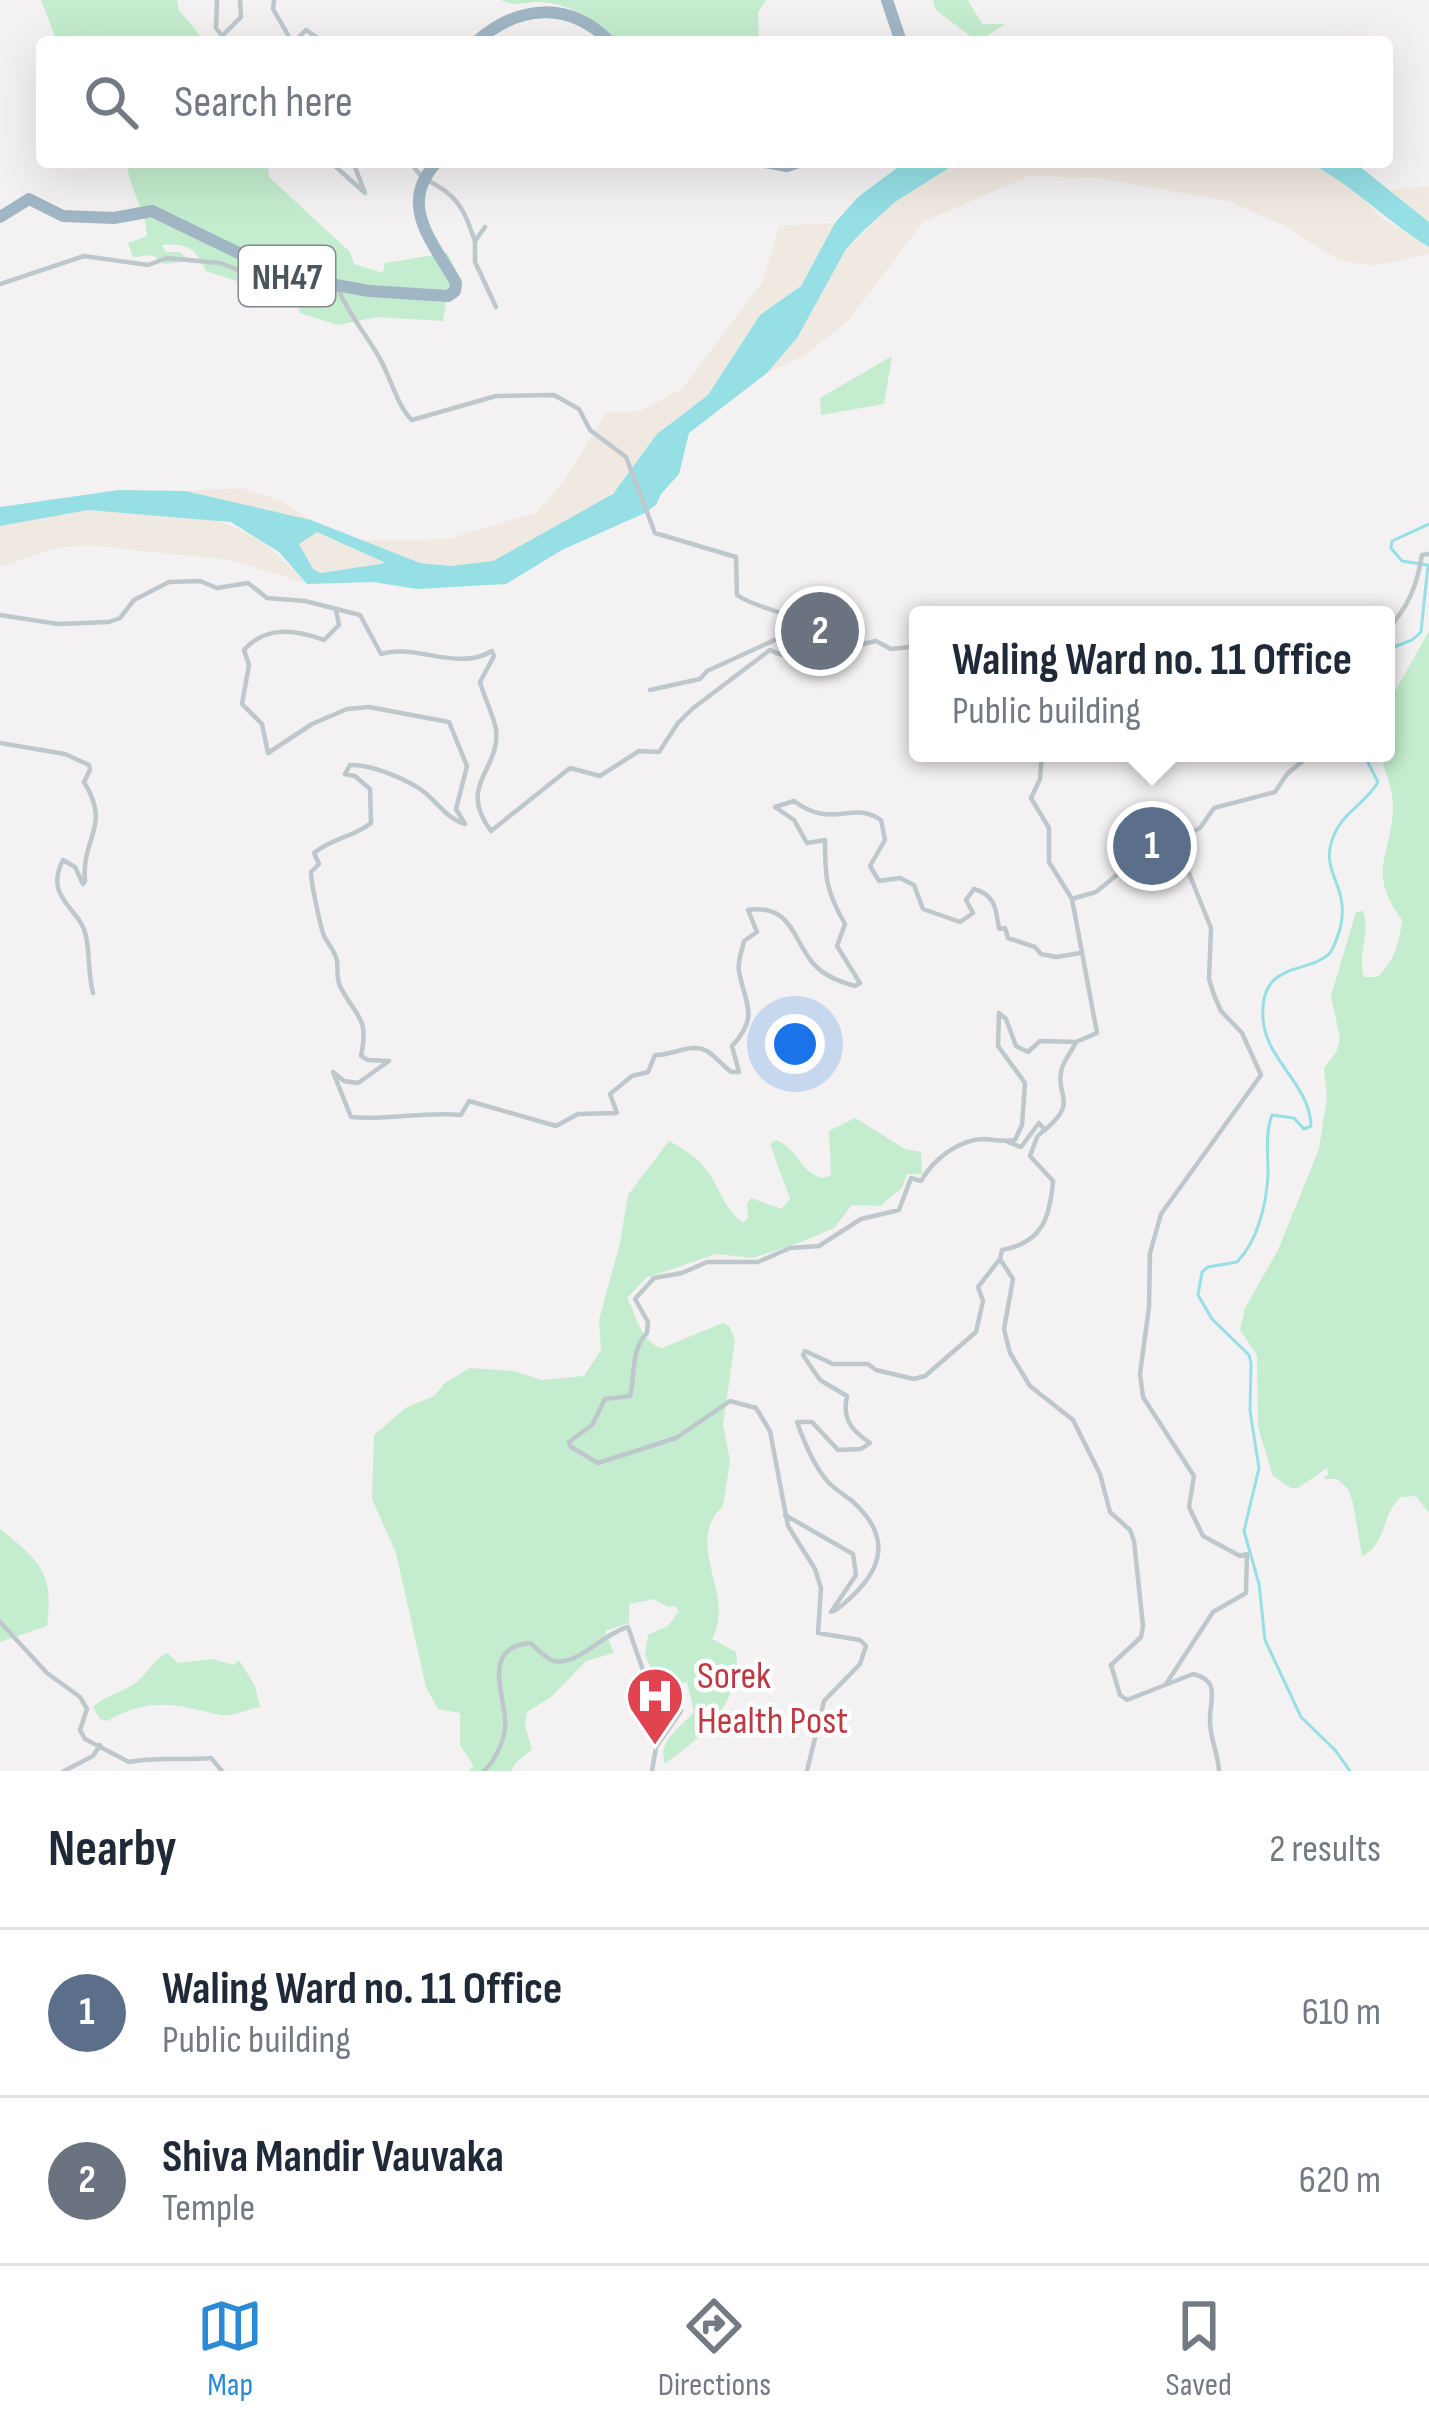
<!DOCTYPE html>
<style>
:root{--surface:#fff;--page:#f6f6f7;--text:#1f2937;--muted:#747a83;--line:#e0e1e3;--accent:#2a8bd4}
body{margin:0;font-family:"Sofia Sans Condensed",sans-serif;background:var(--page);color:var(--text)}
.you{position:absolute;left:795px;top:1044px;width:42px;height:42px;margin:-30px;border:9px solid #fff;border-radius:50%;background:#1a73e8;box-shadow:0 0 0 18px #1a73e833}
.badge{display:grid;place-items:center;width:78px;height:78px;border-radius:50%;background:var(--accent);color:#fff;font-size:39px;font-weight:700}
.pin{position:absolute;translate:-50% -50%;border:6px solid #fff;box-shadow:0 3px 12px #0006}
.popup{position:absolute;left:909px;top:606px;width:486px;height:156px;box-sizing:border-box;display:grid;place-content:center;border-radius:12px;background:var(--surface);filter:drop-shadow(0 3px 9px #0005);font-size:39px;white-space:nowrap;color:var(--muted)}
.popup b{font-size:45px;color:var(--text)}
.popup::after{content:'';position:absolute;left:50%;top:100%;margin-left:-24px;border:24px solid transparent;border-top-color:var(--surface)}
.list{margin:0;padding:0;list-style:none}
h2{display:flex;justify-content:space-between;align-items:center;height:156px;margin:0;padding:0 48px;font-size:51px}
h2 small{font-size:39px;font-weight:400;color:var(--muted)}
.list li{display:grid;grid-template-columns:78px 1fr auto;gap:36px;align-items:center;box-sizing:border-box;height:168px;padding:0 48px;border-top:3px solid var(--line)}
.list b{display:block;font-size:45px;white-space:nowrap}
.list p{margin:0;font-size:39px;white-space:nowrap;color:var(--muted)}
.list em{font-size:39px;font-style:normal;color:var(--muted)}
.icon{flex:none;width:66px;height:66px;fill:none;stroke:currentColor;stroke-width:2;stroke-linecap:round;stroke-linejoin:round}
.map{position:relative;flex:none;width:1429px;height:1771px;overflow:hidden}
.search{position:absolute;background:var(--surface);box-shadow:0 12px 48px #0002;left:36px;right:36px;top:36px;height:132px;display:flex;align-items:center;gap:30px;box-sizing:border-box;padding:0 42px;border-radius:12px;color:var(--muted);font-size:45px}
.sheet{height:492px;background:var(--surface)}
nav{display:flex;justify-content:space-around;align-items:center;box-sizing:border-box;height:168px;border-top:3px solid var(--line);background:var(--surface);font-size:33px;color:var(--muted)}
nav a{display:grid;justify-items:center;gap:6px}
nav .on{color:var(--accent)}
.map>svg:first-child{display:block}
.green{fill:#c4ecce}
.sand{fill:#efe9e1}
.water{fill:#95dfe5;fill-rule:evenodd}
.lines{fill:none;stroke-linecap:round;stroke-linejoin:round}
.stream{stroke:#95dfe5;stroke-width:3}
.minor{stroke:#bec7cc;stroke-width:4.5}
.trunk{stroke:#a0b6c4;stroke-width:12}
.labels{text-anchor:middle;stroke-width:9;stroke-linejoin:round;paint-order:stroke}
.shield{fill:#fff;stroke:#80898e;stroke-width:3}
.shield-label{font-size:36px;font-weight:bold;fill:#4a565d}
.health-label{font-size:39px;fill:#be3a42;stroke:#fff;text-anchor:start}
</style>
<div class="map">
<svg width="1429" height="1771" viewBox="0 0 1429 1771">
<rect width="100%" height="100%" fill="#f3f1f1"/>
<path class="green" d="M41,0H177L179,10L205,42H57Z
M501,0H766L758,12L759,42H618C601,21 568,3 540,2C524,1 517,8 501,0Z
M933,0H968L982,24H1005L978,42L936,10Z
M127,162H268L269,177L350,252L354,264L383,273L385,263L447,253L462,281L446,301L443,321L377,317L338,325L300,313L296,295L258,288L206,271C196,248 187,243 162,245L166,252H180L190,261L165,264L153,255L133,257L128,243L147,236C146,209 128,188 127,162Z
M892,356L884,404L821,415L820,398Z
M1429,631V1513L1416,1496L1401,1497C1381,1514 1387,1545 1362,1556L1353,1503L1348,1489L1337,1479H1323L1328,1474L1327,1468L1298,1488H1291L1273,1476L1258,1427L1257,1355L1240,1330L1245,1308L1278,1250L1319,1149L1327,1098L1324,1068L1337,1051L1340,1038L1331,996L1356,912L1363,911C1371,931 1357,954 1364,977H1377C1395,961 1399,943 1402,920C1367,872 1390,858 1393,810C1394,791 1385,770 1379,753H1386V707Z
M855,1118L905,1149L921,1152L922,1174H907L902,1188L880,1206L852,1205L834,1228L801,1242L753,1258L716,1254L646,1278L627,1298C637,1316 641,1343 662,1348L723,1323L729,1326L735,1340L723,1425L730,1461L723,1506C682,1544 737,1595 712,1639L736,1652C744,1699 701,1740 665,1763C657,1741 680,1728 694,1712L687,1682L676,1684L654,1675L645,1655L648,1635L668,1626L679,1611L675,1606L668,1607L654,1599L629,1604V1623L605,1631L614,1653L586,1661L551,1697L527,1712L525,1726L532,1749C524,1758 516,1759 511,1771H468L474,1766L460,1745V1713L438,1709L426,1687L396,1553L372,1499L374,1435L407,1407L434,1396L445,1383L470,1368L514,1371L542,1380L584,1376L601,1350L599,1320L620,1243L628,1195L669,1141C684,1149 699,1158 709,1173C721,1191 724,1209 743,1223L748,1218L747,1204L751,1198L781,1209L790,1199L770,1144L776,1140C797,1147 802,1176 824,1178L831,1175L829,1131Z
M0,1529C41,1562 54,1573 47,1626L0,1642Z
M167,1653L178,1663L213,1659L234,1665L239,1660L255,1686L260,1707C247,1709 234,1717 221,1715C174,1705 153,1696 107,1721L100,1719L93,1707C106,1694 124,1693 138,1681C149,1671 154,1659 167,1653Z"/>
<path class="sand" d="M1031,162H1308L1349,185L1381,217L1429,247V254L1373,266L1349,262L1334,257L1285,226L1229,201L1096,178L1028,176L923,222L848,321L805,355L767,373L797,337L846,249L895,202L952,166L995,167Z
M1429,186V222L1390,190Z
M835,223L801,286L760,315L708,395L657,434L633,472L608,498L493,561L450,566L420,563L356,540L448,539L535,513L563,483L606,412L640,411L682,389L763,281L779,226Z
M242,488L279,500L311,520L185,491Z
M88,510C184,515 237,503 305,583L230,560L87,545L56,548L0,567V526Z
M317,532L388,563L321,573L313,569L299,544Z"/>
<path class="water" d="M905,162H1031L995,167L952,166L895,202L861,233L846,249L797,338L767,373L689,433L679,474L661,494L656,505L645,513L562,550L506,584L417,589L373,582L307,584L279,552L231,522L88,510L0,526V507L119,490L185,491L311,520L420,563L450,566L493,561L613,494L657,434L708,395L760,315L801,286L835,223L858,197ZM317,532L386,563L321,573L313,569L299,544Z
M1308,162H1354L1429,222V247C1386,221 1353,185 1308,162Z"/>
<g class="lines">
<path class="stream" d="M1386,650L1412,640L1421,632L1428,565L1402,561L1391,548L1392,541L1429,524
M1350,1771L1335,1750L1301,1717L1265,1640L1259,1584L1244,1531L1259,1468L1250,1411L1251,1363L1249,1355L1212,1319L1198,1295L1202,1272L1208,1267L1237,1262C1258,1241 1267,1202 1268,1173C1268,1153 1265,1134 1272,1115L1294,1118L1304,1129L1311,1126C1310,1084 1266,1061 1263,1019C1259,960 1307,975 1329,954C1335,947 1337,937 1340,929C1350,891 1325,875 1330,848C1337,813 1363,808 1378,782L1363,753"/>
<path class="minor" d="M217,0L216,28L222,36L241,17L240,0
M274,0L273,9L292,42
M295,41L306,30L324,42
M336,162V167L365,193L353,162
M411,162C423,184 434,180 450,195C464,207 469,225 475,241L485,227
M475,241V262L496,307
M0,284L84,256L148,265L167,258L220,263L287,289L311,285
M339,291C350,317 367,335 380,359C391,378 397,406 412,420L496,396L554,395L579,409L590,430L626,457L655,533L736,557L737,595C754,607 774,608 791,618C800,623 796,626 807,629C829,634 852,604 863,643
M336,610L339,625L324,640C296,630 266,625 244,650L249,665L242,704L262,724L268,753L312,724L347,709L369,707L449,722L467,766L456,809L465,824C443,817 436,798 417,787C400,777 370,764 350,765L345,774L355,776L370,789L371,823C354,837 332,838 314,853L319,864L311,872C311,883 320,925 324,936C328,944 335,951 337,961C338,970 336,980 341,988C357,1019 369,1016 361,1056L368,1060L389,1061L358,1083L344,1081L333,1072L351,1117C387,1121 423,1111 461,1115L469,1101L556,1126L578,1114L617,1113L610,1094L632,1076L648,1072L655,1055C672,1056 692,1042 707,1051C715,1056 723,1066 731,1072H739L732,1046C760,1016 745,1005 739,971C737,962 742,951 744,941L757,932L748,910C791,904 792,937 812,962C822,975 840,982 855,986L860,983L837,946L845,924C826,891 825,878 825,840L807,843L794,820L775,807L794,801C832,830 852,800 881,820L885,840L870,866L879,881L900,878L914,885L923,909L960,922L973,913L966,900L974,889C996,895 996,910 999,929L1005,928L1008,938L1035,947L1041,954L1056,957L1081,953
M0,615L58,624L109,622L120,618L134,600L169,582L200,581L217,588L248,583L267,598L305,601L360,615L381,654C415,643 458,672 492,651L494,656L480,682C484,697 493,714 496,729C501,771 456,784 491,831L570,768L600,776L639,751L659,752L678,723L692,709L770,650C814,672 834,649 876,641L891,649L918,646
M1386,631C1408,608 1417,586 1422,555L1429,554
M650,690L700,679L707,671L779,638L809,629
M0,743L65,754L89,765L90,770L84,782C112,827 81,837 85,881L83,884L75,867L63,860C43,899 81,908 86,936C90,955 88,974 93,993
M1042,753L1040,779L1031,798L1049,828V862L1072,899
M1044,1130L1037,1137L1030,1156L1053,1181C1050,1218 1042,1243 1002,1250L1000,1259L1013,1279L1004,1329L1010,1353L1030,1386L1073,1420L1100,1474L1110,1512L1130,1530L1134,1541L1143,1626L1141,1637L1111,1665L1120,1695L1127,1700L1193,1674C1222,1681 1209,1700 1210,1722C1210,1738 1218,1753 1219,1771
M1008,1142L1021,1147L1039,1123L1045,1130C1080,1100 1054,1097 1062,1068C1064,1061 1073,1049 1076,1042
M785,1515L853,1554L856,1575L831,1612L836,1610C879,1577 898,1541 851,1500C843,1494 835,1489 828,1482C814,1466 804,1442 797,1422H812L838,1450L861,1449L870,1443C851,1430 842,1419 847,1396L820,1380L803,1355L805,1351L833,1364H868L876,1370L914,1379L925,1376L976,1332L983,1301L978,1287L1000,1259
M0,1622L47,1673L80,1697L87,1709L80,1730L85,1739L129,1762C157,1756 182,1761 211,1758L222,1771
M1166,1684L1213,1612L1246,1593L1247,1554L1240,1556L1203,1536L1189,1507L1194,1476L1143,1397L1140,1374L1149,1307L1150,1253L1161,1214L1261,1075L1242,1033L1221,1011L1214,995L1209,979L1211,928L1176,841
M64,1771L93,1756L100,1745
M484,1771C496,1760 507,1736 505,1719C503,1691 483,1647 530,1643C537,1648 546,1659 554,1661C578,1666 602,1634 628,1627L646,1679L674,1700L681,1711L656,1747L652,1771
M807,1771L824,1701L860,1664L866,1646L860,1640L818,1633L821,1588L815,1569L788,1526L770,1431L756,1408L730,1401L676,1438L598,1463L571,1447L569,1442L592,1425L605,1399L630,1396C636,1372 630,1351 647,1333L648,1322L635,1299L654,1278L682,1273L707,1262H758L790,1248L819,1246L861,1219L899,1210L911,1178L921,1181C933,1160 958,1139 985,1139C997,1140 1004,1142 1015,1140L1022,1125L1025,1083L998,1046L999,1013L1006,1019L1016,1046L1028,1052L1040,1041L1076,1042L1097,1033L1072,899L1096,892L1130,864L1200,828L1214,808L1275,792L1287,774L1312,753"/>
<path class="trunk" d="M887,0L901,42
M476,42C518,5 569,0 610,42
M765,162L787,166L799,162
M0,217L29,199L63,216L114,218L152,211L286,276L369,291L448,296L455,291L456,283C434,243 396,205 437,162"/>
</g>
<defs>
<symbol id="hospital-pin" viewBox="-11 -11 22 30"><path d="M0 17L-7.5 6A9.5 9.5 0 1 1 7.5 6Z" fill="#e0444e" stroke="#fff"/><path d="M-5-5h3v3.5h4V-5h3V5h-3V1.5h-4V5h-3Z" fill="#fff"/></symbol>
</defs>
<g fill-rule="evenodd">
<use href="#hospital-pin" x="622" y="1663" width="66" height="90"/>
</g>
<g class="labels">
<rect class="shield" x="239" y="246" width="96" height="60" rx="9"/>
<g class="shield-label">
<text x="287" y="289">NH47</text>
</g>
<g class="health-label">
<text x="697" y="1688">Sorek<tspan x="697" dy="45">Health Post</tspan></text>
</g>
</g>
</svg>
<div class="you"></div>
<div class="pin badge" style="left:1152px;top:846px;background:#5c6f8a">1</div>
<div class="popup"><b>Waling Ward no. 11 Office</b>Public building</div>
<div class="pin badge" style="left:820px;top:631px;background:#6b7280">2</div>
<div class="search"><svg class="icon" aria-label="search" viewBox="0 0 24 24"><circle cx="10" cy="10" r="6"/><path d="M15 15l6 6"/></svg>Search here</div>
</div>
<section class="sheet">
<h2>Nearby<small>2 results</small></h2>
<ul class="list">
<li><span class="badge" style="background:#5c6f8a">1</span><div><b>Waling Ward no. 11 Office</b><p>Public building</p></div><em>610 m</em></li>
<li><span class="badge" style="background:#6b7280">2</span><div><b>Shiva Mandir Vauvaka</b><p>Temple</p></div><em>620 m</em></li>
</ul>
</section>
<nav>
<a class="on"><svg class="icon" aria-label="map" viewBox="0 0 24 24"><path d="M3 6l6-2 6 2 6-2v14l-6 2-6-2-6 2zM9 4v14M15 6v14"/></svg>Map</a>
<a><svg class="icon" aria-label="directions" viewBox="0 0 24 24"><path d="M12 3l9 9-9 9-9-9zM9 14v-3h6M13 9l2 2-2 2"/></svg>Directions</a>
<a><svg class="icon" aria-label="saved" viewBox="0 0 24 24"><path d="M7 4h10v16l-5-4-5 4z"/></svg>Saved</a>
</nav>
